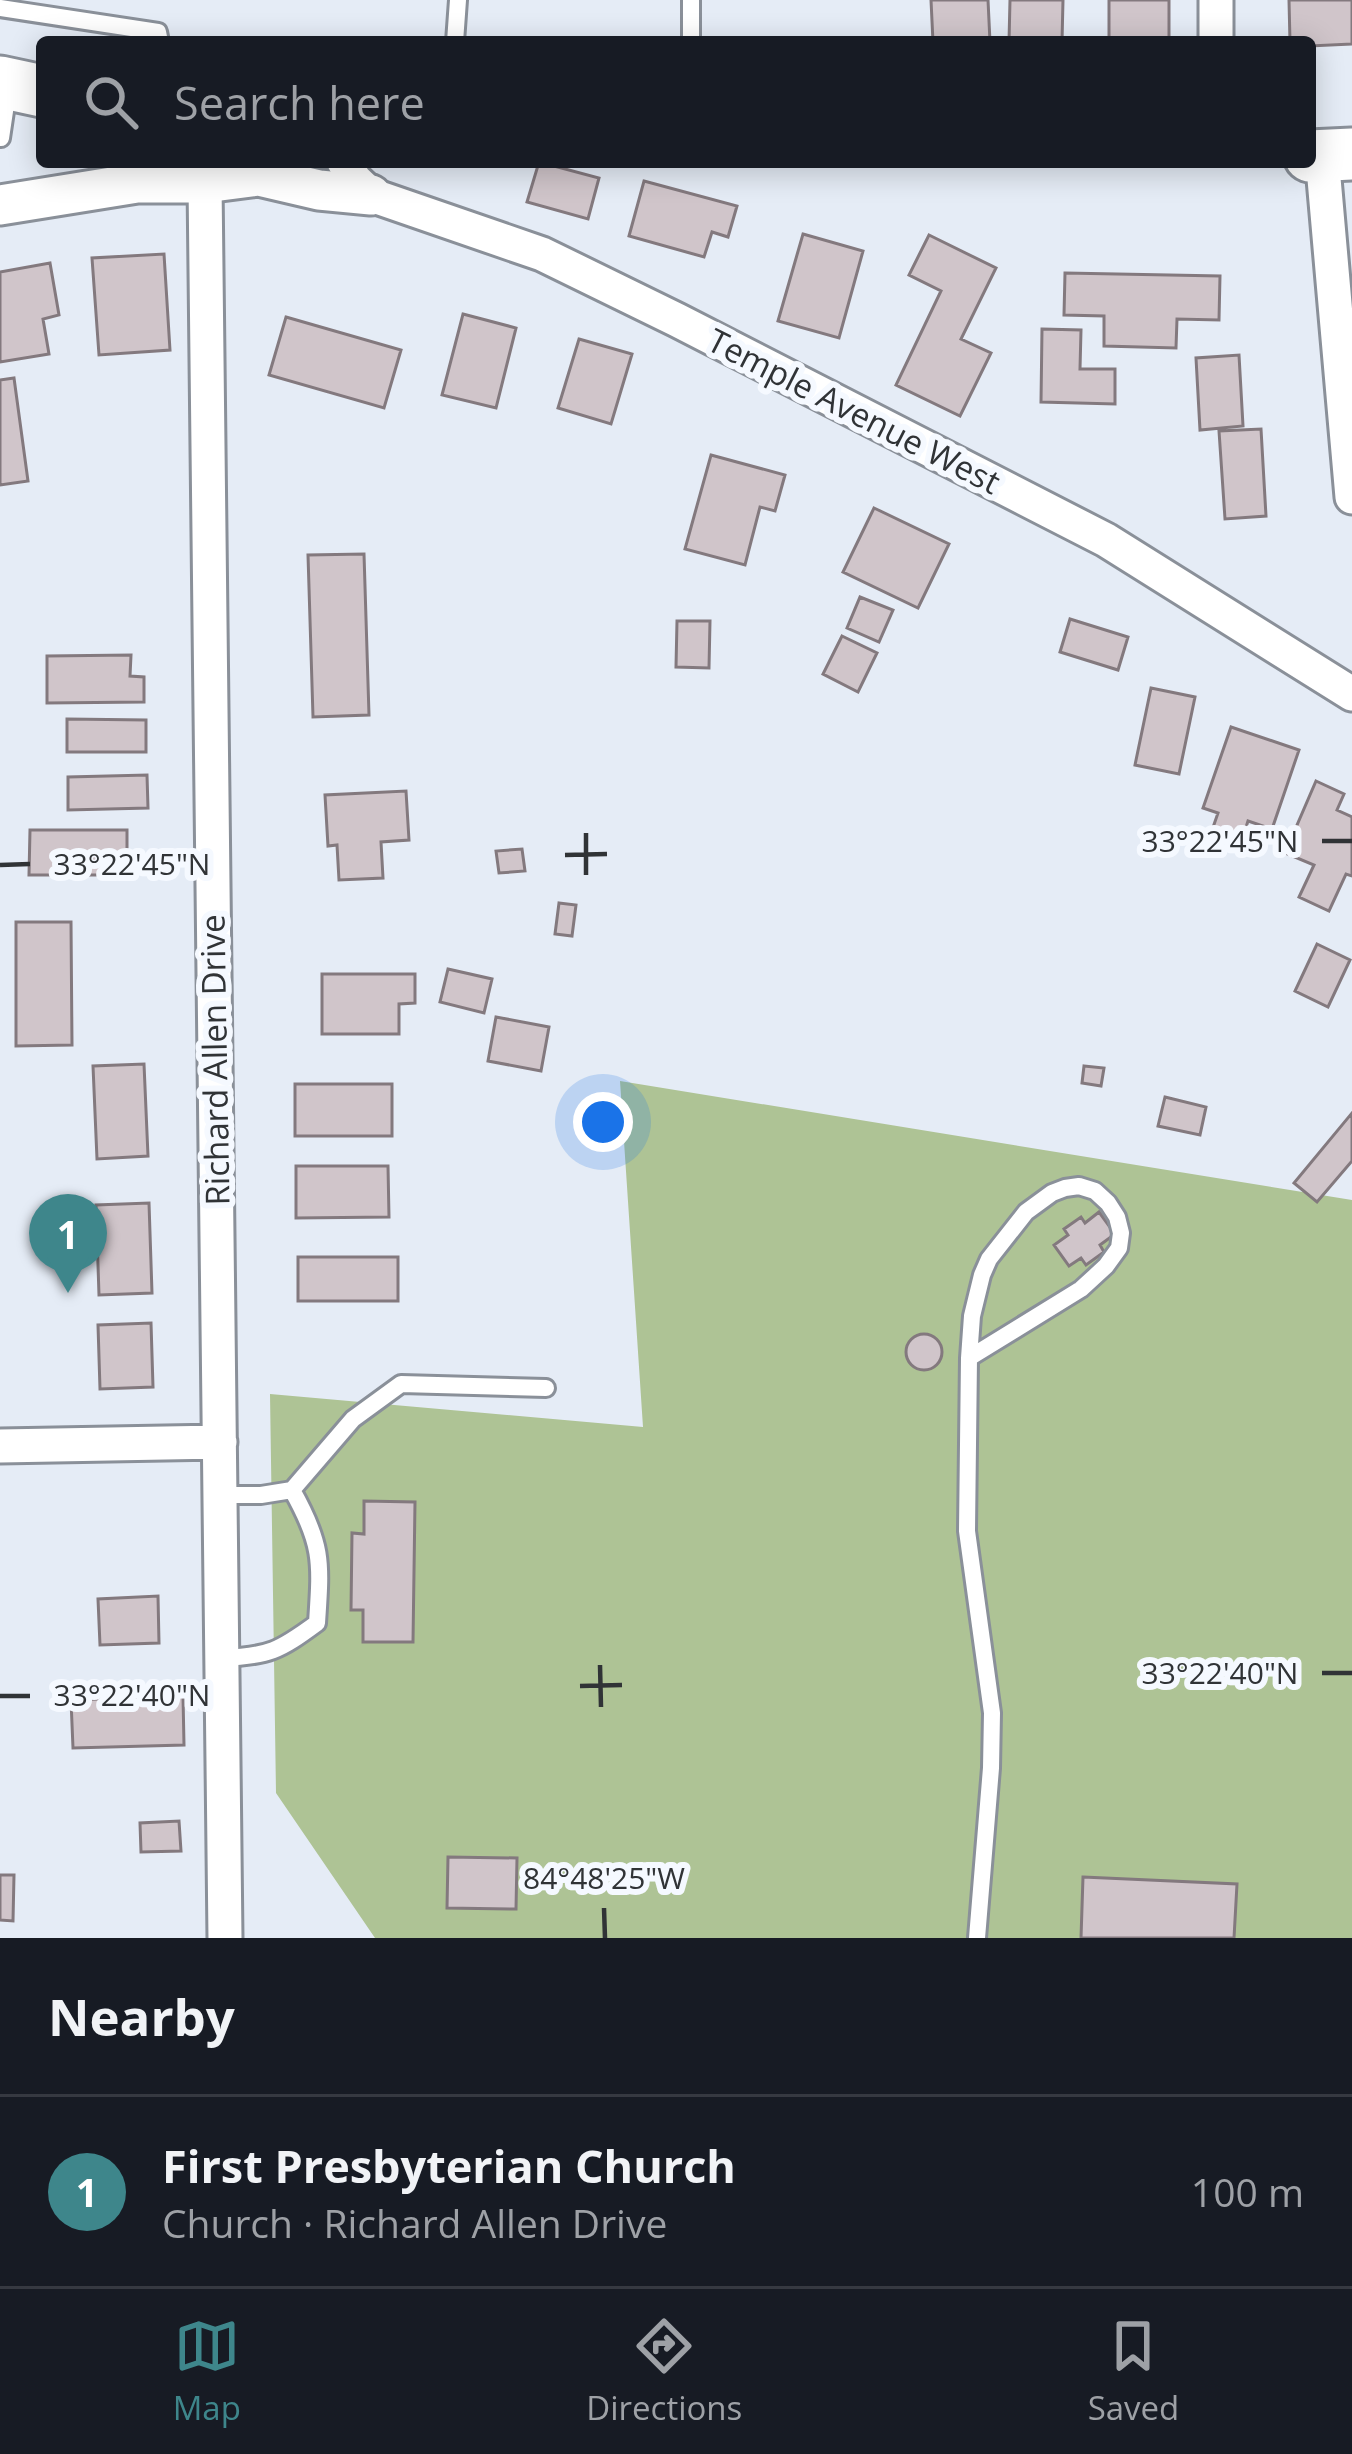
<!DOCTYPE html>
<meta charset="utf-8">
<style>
:root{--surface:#171b24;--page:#242831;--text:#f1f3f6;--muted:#9ea1a6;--line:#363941;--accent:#3e868b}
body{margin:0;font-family:"Open Sans",sans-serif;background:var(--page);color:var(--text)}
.you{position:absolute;left:603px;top:1122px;width:42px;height:42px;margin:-30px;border:9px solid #fff;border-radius:50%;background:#1a73e8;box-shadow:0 0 0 18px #1a73e833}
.badge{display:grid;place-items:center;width:78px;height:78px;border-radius:50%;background:var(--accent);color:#fff;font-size:39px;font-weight:700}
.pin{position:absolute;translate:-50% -99px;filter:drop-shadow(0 3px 6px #0008)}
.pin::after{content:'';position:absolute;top:63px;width:42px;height:36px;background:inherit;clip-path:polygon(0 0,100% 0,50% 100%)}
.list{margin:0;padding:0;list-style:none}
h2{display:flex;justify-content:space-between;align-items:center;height:156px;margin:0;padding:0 48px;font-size:51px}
h2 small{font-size:39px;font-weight:400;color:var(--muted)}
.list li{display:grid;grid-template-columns:78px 1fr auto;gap:36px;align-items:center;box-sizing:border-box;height:192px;padding:0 48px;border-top:3px solid var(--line)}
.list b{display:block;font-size:45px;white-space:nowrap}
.list p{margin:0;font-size:39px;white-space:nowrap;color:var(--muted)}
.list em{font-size:39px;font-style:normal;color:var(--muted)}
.icon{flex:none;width:66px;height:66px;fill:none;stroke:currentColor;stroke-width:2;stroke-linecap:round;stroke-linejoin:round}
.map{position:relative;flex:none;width:1352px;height:1938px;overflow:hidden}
.search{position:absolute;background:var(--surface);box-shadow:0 6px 30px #0003;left:36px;right:36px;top:36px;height:132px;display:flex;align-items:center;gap:30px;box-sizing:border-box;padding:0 42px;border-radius:12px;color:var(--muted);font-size:45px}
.sheet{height:348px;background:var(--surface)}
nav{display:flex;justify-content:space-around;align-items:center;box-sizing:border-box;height:168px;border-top:3px solid var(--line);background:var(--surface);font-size:33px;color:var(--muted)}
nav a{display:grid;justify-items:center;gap:6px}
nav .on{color:var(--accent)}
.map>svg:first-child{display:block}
.green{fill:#aec395}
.building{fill:#d0c5ca;stroke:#83797e;stroke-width:3}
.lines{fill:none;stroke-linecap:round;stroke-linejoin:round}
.service-casing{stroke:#8a9099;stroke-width:22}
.minor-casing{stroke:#8a9099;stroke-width:39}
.tertiary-casing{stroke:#8a9099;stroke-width:45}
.primary-casing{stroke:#8a9099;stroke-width:57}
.service{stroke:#fff;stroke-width:16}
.minor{stroke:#fff;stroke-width:33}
.tertiary{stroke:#fff;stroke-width:39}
.primary{stroke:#fff;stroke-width:51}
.ticks{fill:none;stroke:#303336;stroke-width:4.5}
.labels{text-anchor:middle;stroke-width:12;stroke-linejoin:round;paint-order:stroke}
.street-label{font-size:33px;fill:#303336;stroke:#f5f9ff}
.ticks-label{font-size:30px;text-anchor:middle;fill:#303336;stroke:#f5f9ff;stroke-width:12;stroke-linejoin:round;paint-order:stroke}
</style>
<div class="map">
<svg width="1352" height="1938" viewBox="0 0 1352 1938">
<rect width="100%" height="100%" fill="#e5ecf6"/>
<path class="green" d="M620,1081L1352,1200V1938H375L276,1793L270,1394L643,1427Z"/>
<path class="building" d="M931,0H988L990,42H933Z
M1010,0H1063L1062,42H1009Z
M1109,0H1169V39H1109Z
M1289,0H1352V44L1310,46V42H1290Z
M539,162L599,178L588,219L527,202Z
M644,181L737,206L728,237L712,232L704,257L629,236Z
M803,234L863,251L839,338L778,321Z
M929,235L996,268L961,339L991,353L960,416L896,385L941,291L909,275Z
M164,254L170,350L99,355L92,258Z
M50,263L59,315L43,319L49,354L0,362V272Z
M1065,273L1220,276L1219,320L1177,319L1176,348L1104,346V316L1064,315Z
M463,314L516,328L496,408L442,395Z
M286,317L401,350L384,408L269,375Z
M1042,329L1081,330L1080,369H1115V404L1041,402Z
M579,339L632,354L611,424L558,408Z
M1239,355L1243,426L1200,430L1196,358Z
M14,378L28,481L0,485V380Z
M1261,429L1266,516L1225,519L1219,431Z
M711,455L785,475L775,511L760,507L745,565L685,549Z
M874,508L949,544L918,608L843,572Z
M364,554L369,715L313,717L308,555Z
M860,597L893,610L879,642L847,628Z
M1070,619L1128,637L1118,670L1060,652Z
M677,621H710L709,668L676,667Z
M842,636L877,653L858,692L823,674Z
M131,655L130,676L144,677V702L47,703V656Z
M1151,688L1195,697L1179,774L1135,765Z
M67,719L146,720V752H67Z
M1231,727L1299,750L1272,829L1248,821L1240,846L1210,836L1218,813L1203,808Z
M147,775L148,808L68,810V777Z
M1316,781L1344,794L1337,810L1352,817V876L1346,874L1329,911L1299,897L1314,865L1285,853Z
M406,791L409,840L381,842L383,878L339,880L337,845L328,846L325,795Z
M30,830H127V875H29Z
M522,849L525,871L499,873L496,851Z
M559,903L576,905L572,936L555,934Z
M16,922H71L72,1045L16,1046Z
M1317,944L1350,960L1328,1007L1295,991Z
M448,969L492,979L484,1013L440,1002Z
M322,974H415V1003L399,1004V1034H322Z
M496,1017L549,1027L541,1071L488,1061Z
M144,1064L148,1156L97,1159L93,1066Z
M1084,1066L1104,1068L1101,1086L1082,1083Z
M295,1084H392V1136H295Z
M1165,1097L1206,1107L1200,1135L1158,1126Z
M1352,1113V1161L1317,1202L1294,1183Z
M296,1166H388L389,1217L296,1218Z
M149,1203L152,1293L99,1295L96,1205Z
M1099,1212L1115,1234L1100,1245L1104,1252L1086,1265L1081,1258L1069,1266L1054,1245L1068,1235L1064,1229L1081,1217L1085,1223Z
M298,1257H398V1301H298Z
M151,1323L153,1387L100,1389L98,1325Z
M906 1352a18 18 0 1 1 36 0a18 18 0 1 1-36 0Z
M364,1501L415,1502L413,1642H363V1610H351L352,1533L364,1534Z
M158,1596L159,1643L100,1645L98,1599Z
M183,1696L184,1745L73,1748L71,1700Z
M179,1821L181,1851L141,1852L140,1823Z
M448,1857L517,1858L516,1909L447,1908Z
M0,1875H14L13,1921L0,1920Z
M1083,1877L1237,1884L1234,1938H1081Z"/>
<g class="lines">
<defs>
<path id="service" d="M0,8L158,32L160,42
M455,42L458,0
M691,42V0
M1,138L8,91
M969,1358L1081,1289L1106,1266L1119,1248L1121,1233L1117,1217L1108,1203L1095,1191L1079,1186L1065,1188L1052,1193L1026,1212L989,1259L982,1275L972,1316L969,1358L967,1531L992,1713L991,1768L977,1938
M220,1495H261L292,1490L353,1419L401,1384L546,1388
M222,1658C269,1656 279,1651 317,1623C321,1562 323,1545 292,1490"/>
<path id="minor" d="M1216,0V42
M1322,156L1352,497
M344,162L355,180L371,195L542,254L677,320L1106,540L1352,694
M205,183L225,1938
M0,1446L220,1442"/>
<path id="tertiary" d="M0,205L137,183H205L259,176L319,190L371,195"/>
<path id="primary" d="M0,82L42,91
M1310,156L1352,154"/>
</defs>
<use href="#service" class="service-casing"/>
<use href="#minor" class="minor-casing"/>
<use href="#tertiary" class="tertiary-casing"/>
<use href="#primary" class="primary-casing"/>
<use href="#service" class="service"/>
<use href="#minor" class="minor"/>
<use href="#tertiary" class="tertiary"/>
<use href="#primary" class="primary"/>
</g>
<path class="ticks" d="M586,833V875M1322,841H1352M565,855L607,854M0,865L30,864M600,1665L601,1707M1322,1673H1352M580,1686L622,1685M0,1696H30M604,1908L605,1938"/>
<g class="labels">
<g class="street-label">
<text transform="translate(854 411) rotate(27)" y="12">Temple Avenue West</text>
<text transform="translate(215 1060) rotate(-91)" y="12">Richard Allen Drive</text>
</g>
</g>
<g class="ticks-label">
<text x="1220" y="852">33°22'45"N</text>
<text x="132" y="875">33°22'45"N</text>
<text x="1220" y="1684">33°22'40"N</text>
<text x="132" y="1706">33°22'40"N</text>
<text x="604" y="1889">84°48'25"W</text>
</g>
</svg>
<div class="you"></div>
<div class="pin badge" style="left:68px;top:1293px">1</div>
<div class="search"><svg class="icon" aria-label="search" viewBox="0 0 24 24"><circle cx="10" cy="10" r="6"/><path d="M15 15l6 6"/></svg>Search here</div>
</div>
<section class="sheet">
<h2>Nearby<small></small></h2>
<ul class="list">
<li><span class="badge">1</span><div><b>First Presbyterian Church</b><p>Church · Richard Allen Drive</p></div><em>100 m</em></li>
</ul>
</section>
<nav>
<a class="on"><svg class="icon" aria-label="map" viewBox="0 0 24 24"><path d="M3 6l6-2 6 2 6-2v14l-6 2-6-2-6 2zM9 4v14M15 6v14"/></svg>Map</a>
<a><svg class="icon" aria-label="directions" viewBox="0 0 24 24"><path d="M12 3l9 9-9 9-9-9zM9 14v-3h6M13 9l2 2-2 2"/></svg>Directions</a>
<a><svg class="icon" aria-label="saved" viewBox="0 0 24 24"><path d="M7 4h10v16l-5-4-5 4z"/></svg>Saved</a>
</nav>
